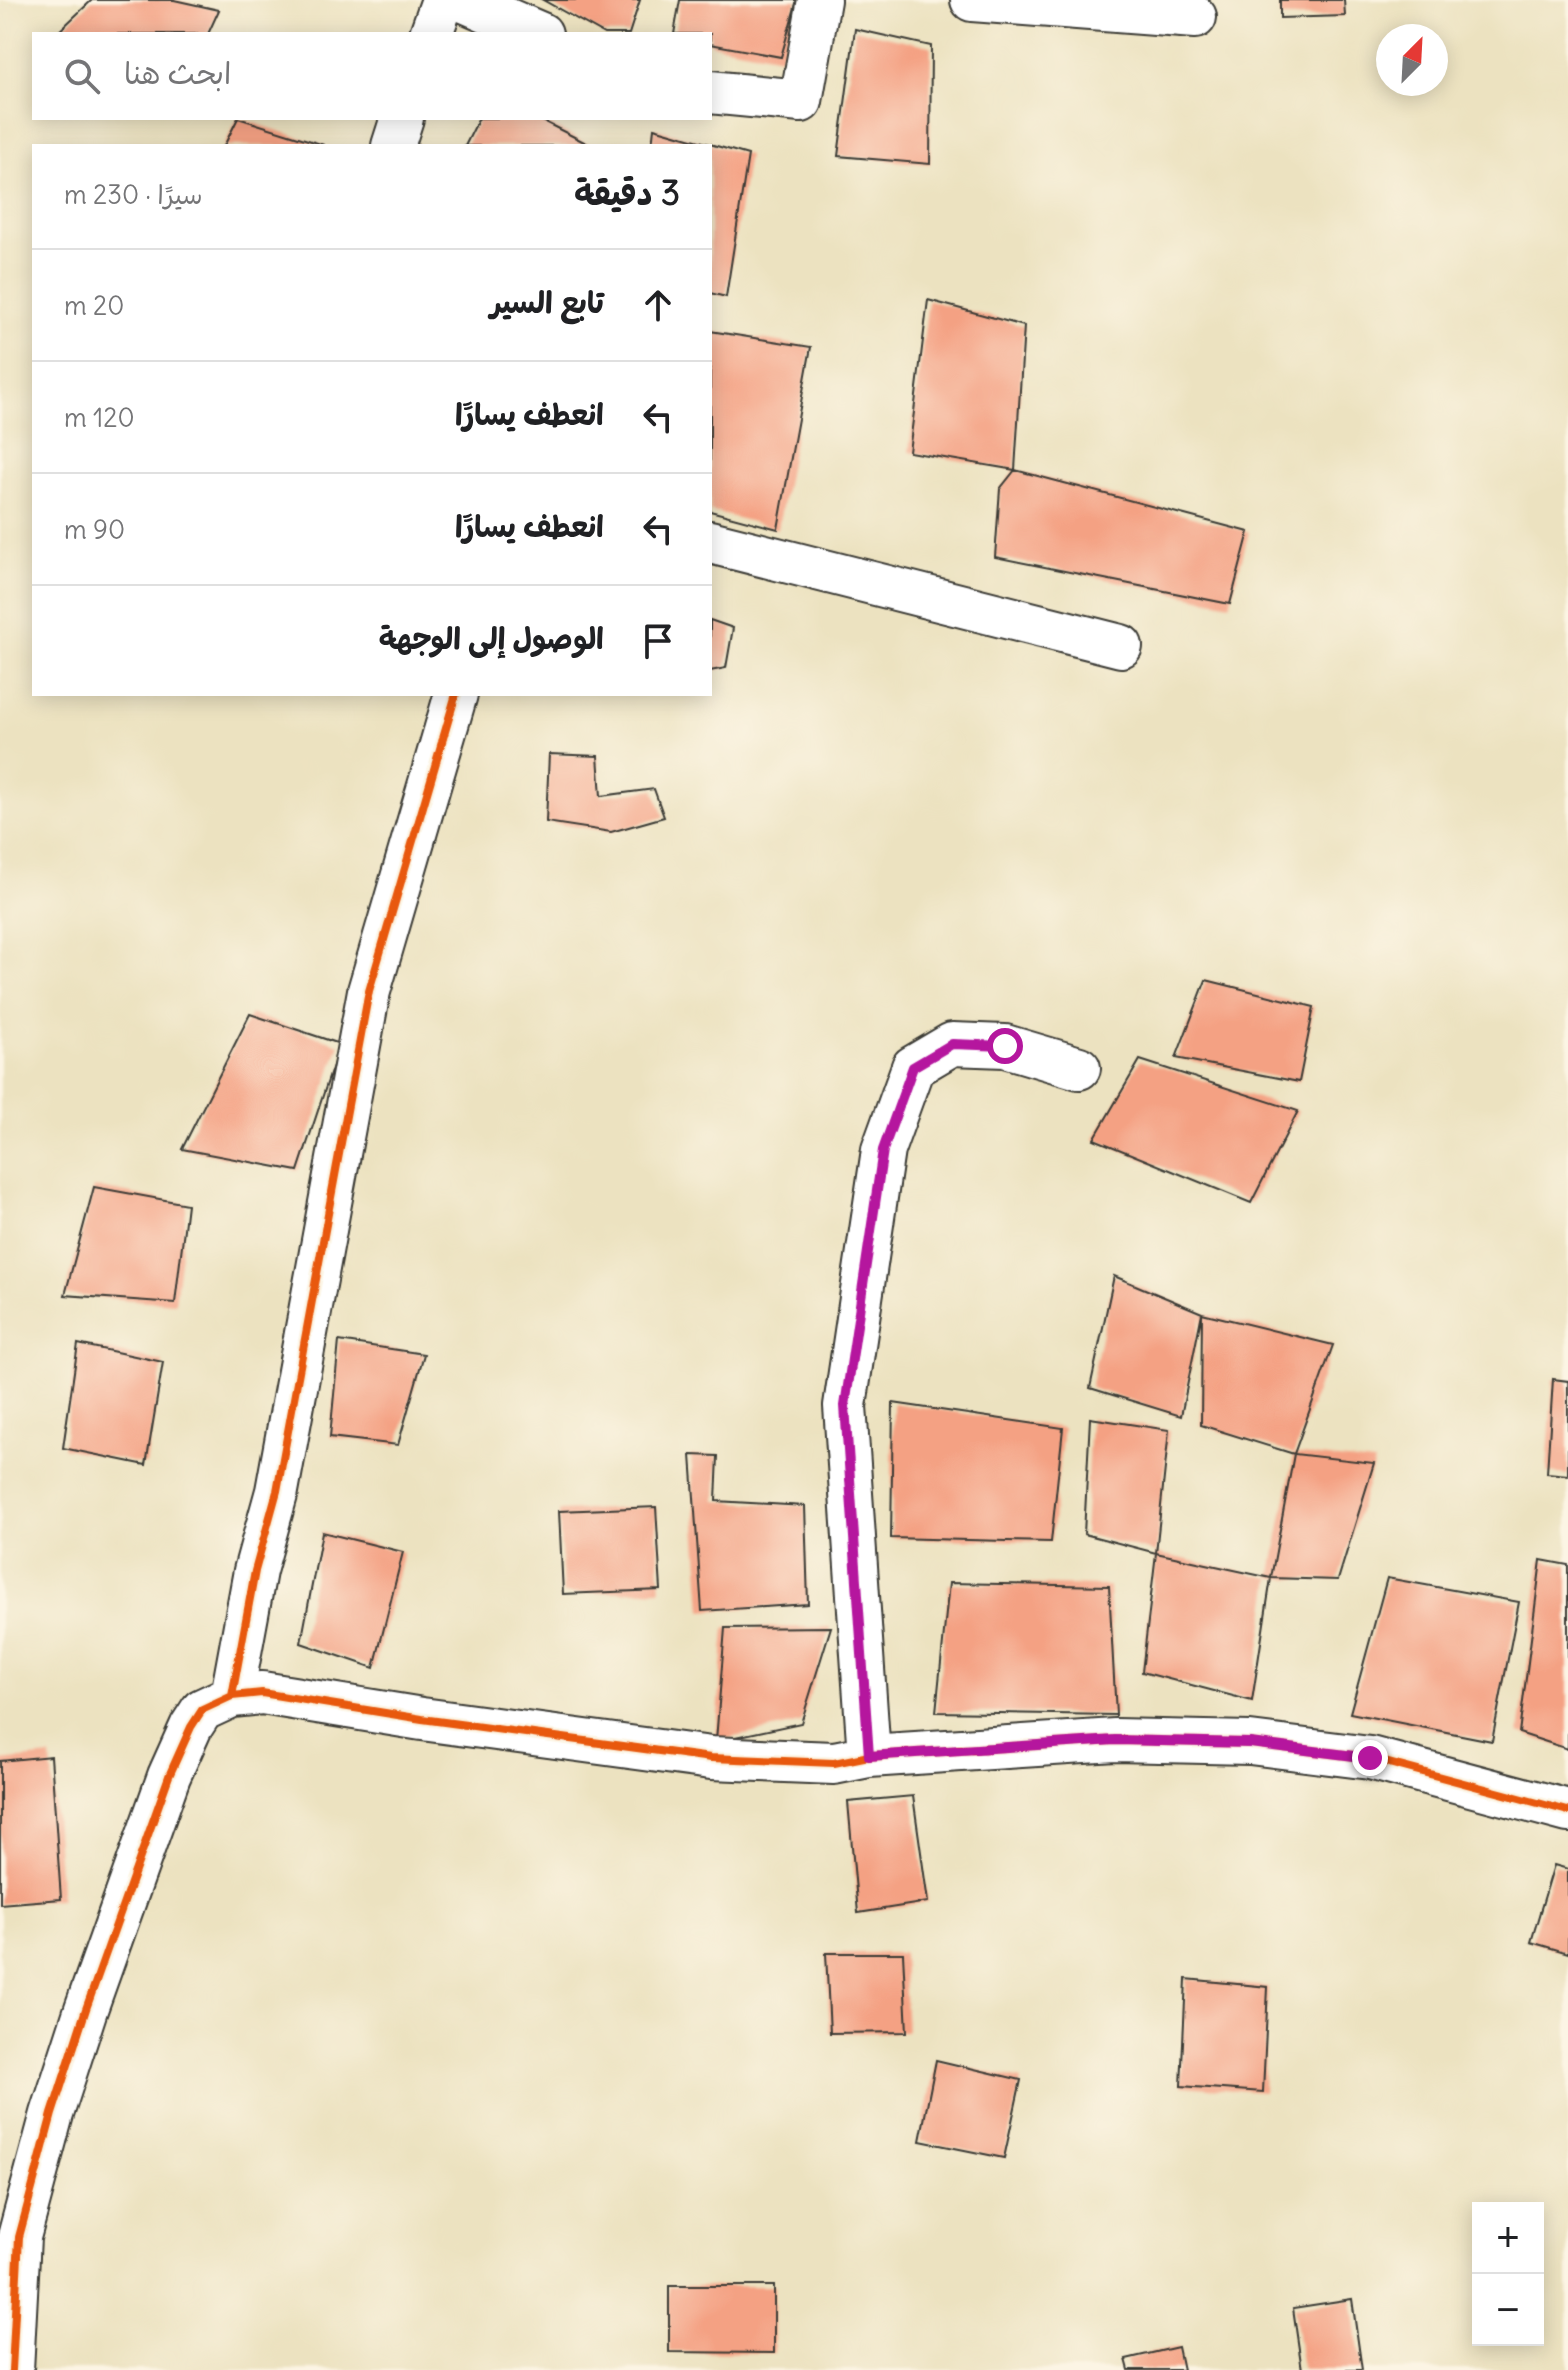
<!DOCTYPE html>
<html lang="ar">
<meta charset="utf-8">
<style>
:root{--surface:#fff;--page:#f6f6f6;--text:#202124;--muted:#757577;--line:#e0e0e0}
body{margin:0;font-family:Delius,"Playpen Sans Arabic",sans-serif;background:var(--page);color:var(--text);direction:rtl}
.controls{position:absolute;right:24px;bottom:24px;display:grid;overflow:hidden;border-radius:0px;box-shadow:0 4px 20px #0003}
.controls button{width:72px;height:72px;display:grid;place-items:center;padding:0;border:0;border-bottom:2px solid var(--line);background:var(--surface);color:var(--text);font:40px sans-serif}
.compass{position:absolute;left:1376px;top:24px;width:72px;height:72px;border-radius:50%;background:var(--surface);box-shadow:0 4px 20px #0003;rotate:24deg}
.stop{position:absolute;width:24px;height:24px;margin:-18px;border:6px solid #b5179e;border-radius:50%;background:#fff}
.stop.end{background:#b5179e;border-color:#fff;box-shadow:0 2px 8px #0008}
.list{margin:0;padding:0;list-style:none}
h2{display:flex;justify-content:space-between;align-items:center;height:104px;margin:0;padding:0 32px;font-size:34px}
h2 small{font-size:26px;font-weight:400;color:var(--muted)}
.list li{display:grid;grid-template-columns:52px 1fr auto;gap:24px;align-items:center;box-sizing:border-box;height:112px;padding:0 32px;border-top:2px solid var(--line)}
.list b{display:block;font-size:30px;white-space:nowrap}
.list em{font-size:26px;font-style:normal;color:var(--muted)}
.icon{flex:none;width:44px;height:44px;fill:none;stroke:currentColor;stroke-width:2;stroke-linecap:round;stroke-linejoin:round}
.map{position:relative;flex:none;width:1568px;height:2370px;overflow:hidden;direction:ltr}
.search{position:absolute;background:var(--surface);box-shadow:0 4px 20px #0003;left:32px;top:32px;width:680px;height:88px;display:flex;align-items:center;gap:20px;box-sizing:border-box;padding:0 28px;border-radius:0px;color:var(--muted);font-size:30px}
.panel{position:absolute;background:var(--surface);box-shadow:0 4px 20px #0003;left:32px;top:144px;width:680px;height:552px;border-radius:0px;direction:rtl}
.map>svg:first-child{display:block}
.building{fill:#f4a183}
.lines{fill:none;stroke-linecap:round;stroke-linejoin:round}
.street-casing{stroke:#3b3a35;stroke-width:46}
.street{stroke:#fff;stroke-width:42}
.cycleway-casing{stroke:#fcf5e5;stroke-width:13}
.cycleway{stroke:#e8590c;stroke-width:8}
.route{stroke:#b5179e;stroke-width:10}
</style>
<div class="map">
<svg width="1568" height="2370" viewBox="0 0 1568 2370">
<rect width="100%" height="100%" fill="#fcf5e5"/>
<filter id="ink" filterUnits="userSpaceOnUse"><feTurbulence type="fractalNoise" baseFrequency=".0125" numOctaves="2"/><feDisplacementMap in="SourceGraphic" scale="16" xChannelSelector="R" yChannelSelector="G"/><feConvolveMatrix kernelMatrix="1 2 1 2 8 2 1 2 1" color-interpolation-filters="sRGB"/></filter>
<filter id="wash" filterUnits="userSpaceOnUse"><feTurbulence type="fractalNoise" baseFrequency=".006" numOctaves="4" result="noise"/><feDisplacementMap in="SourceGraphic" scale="32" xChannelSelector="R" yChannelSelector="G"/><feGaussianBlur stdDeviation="1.8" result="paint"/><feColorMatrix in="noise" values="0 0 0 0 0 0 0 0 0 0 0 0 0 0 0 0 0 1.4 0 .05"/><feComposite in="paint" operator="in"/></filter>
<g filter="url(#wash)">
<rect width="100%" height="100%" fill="#ece2c0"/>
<g id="blocks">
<path class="building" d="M92,0H174L219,10L208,34H56Z
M543,0H640L629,34H604Z
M680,0H797L781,57L710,44V34H674Z
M1280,0H1344L1345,16L1280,18Z
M855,29L931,46L930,164L838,156Z
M238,118L324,145V146H224Z
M479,118H537L592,146H465Z
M654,128L748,155L726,297L710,293V146H652Z
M928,300L1024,326L1015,470L1249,532L1230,604L995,557L1000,489L1015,470L909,452Z
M710,331L811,347L778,529L710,511Z
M710,620L733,628L726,668L710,671Z
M549,754L598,756L601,796L654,789L664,817L611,832L546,822Z
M1206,980L1314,1007L1299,1082L1176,1058Z
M250,1014L340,1044L298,1171L182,1149Z
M1140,1060L1298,1111L1251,1203L1094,1139Z
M94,1187L187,1204L175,1303L65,1295Z
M1114,1276L1202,1313L1333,1345L1294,1454L1374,1463L1338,1580L1271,1578L1294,1454L1201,1425L1202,1313L1181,1416L1090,1388Z
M339,1341L424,1354L398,1445L330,1437Z
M78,1344L163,1362L146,1465L63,1448Z
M1553,1379L1568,1381V1475L1547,1473Z
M893,1403L1063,1428L1051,1542L891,1538Z
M1090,1418L1169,1430L1156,1553L1084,1534Z
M691,1455L718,1456L716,1501L805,1506L808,1604L702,1611Z
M656,1507L661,1590L563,1594L559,1511Z
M322,1532L403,1552L374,1668L301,1643Z
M1156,1553L1271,1578L1252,1701L1142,1672Z
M1541,1560L1568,1565V1749L1519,1733Z
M1387,1578L1519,1602L1492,1741L1350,1713Z
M949,1583L1109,1586L1116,1715L936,1712Z
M831,1627L801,1723L716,1741L725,1628Z
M51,1756L61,1899L0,1904V1761Z
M913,1796L928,1902L858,1913L848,1802Z
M1554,1865L1568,1869V1953L1531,1942Z
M826,1953H903L907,2032L830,2033Z
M1186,1979L1268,1987L1263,2092L1181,2086Z
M936,2060L1021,2080L1004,2158L920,2141Z
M669,2286H774V2353L669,2352Z
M1352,2299L1362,2370H1302L1293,2308Z
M1178,2347L1183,2370H1129L1126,2359Z"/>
</g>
</g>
<g filter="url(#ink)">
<use href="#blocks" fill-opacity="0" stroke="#3b3a35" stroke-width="2"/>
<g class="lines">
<defs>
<path id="street" d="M462,0L541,34
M972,0L1195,17
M431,34L443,0
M710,92L801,101L819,0
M393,146L402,118
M710,542L1121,646
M232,1696L255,1571L277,1491L369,991L456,694
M869,1756L845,1406L883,1150L913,1067L952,1044L1005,1046L1079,1068
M12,2370L19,2237L52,2114L86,2009L169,1776L191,1727L202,1710L232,1696L262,1693L422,1719L711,1758L834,1763L869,1756L1115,1740L1250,1743L1370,1758L1568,1811"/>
</defs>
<use href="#street" class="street-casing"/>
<use href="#street" class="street"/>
<defs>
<path id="cycleway" d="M232,1696L255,1571L277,1491L369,991L456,694
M12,2370L19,2237L52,2114L86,2009L169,1776L191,1727L202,1710L232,1696L262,1693L422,1719L711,1758L834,1763L869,1756L1115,1740L1250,1743L1370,1758L1568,1811"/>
</defs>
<use href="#cycleway" class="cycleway-casing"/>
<use href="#cycleway" class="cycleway"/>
</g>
</g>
<g class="lines" filter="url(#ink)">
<path class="route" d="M1005,1046L952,1044L913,1067L883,1150L845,1406L869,1756L1115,1740L1250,1743L1370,1758"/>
</g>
</svg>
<div class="controls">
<button>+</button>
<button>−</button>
</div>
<svg class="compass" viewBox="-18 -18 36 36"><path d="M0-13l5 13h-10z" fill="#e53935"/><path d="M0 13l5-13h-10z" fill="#757577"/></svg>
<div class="stop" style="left:1005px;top:1046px"></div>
<div class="stop end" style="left:1370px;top:1758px"></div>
<div class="search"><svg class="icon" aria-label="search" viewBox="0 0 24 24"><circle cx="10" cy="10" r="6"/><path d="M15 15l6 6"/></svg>ابحث هنا</div>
<section class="panel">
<h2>3 دقيقة<small>سيرًا · 230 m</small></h2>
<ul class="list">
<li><svg class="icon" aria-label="ahead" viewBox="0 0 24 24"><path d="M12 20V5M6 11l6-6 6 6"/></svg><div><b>تابع السير</b></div><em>20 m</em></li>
<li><svg class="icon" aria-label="left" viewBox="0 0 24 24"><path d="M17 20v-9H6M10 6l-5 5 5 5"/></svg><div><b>انعطف يسارًا</b></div><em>120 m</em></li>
<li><svg class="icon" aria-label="left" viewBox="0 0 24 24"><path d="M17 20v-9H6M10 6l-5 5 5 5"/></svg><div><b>انعطف يسارًا</b></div><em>90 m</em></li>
<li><svg class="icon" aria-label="arrive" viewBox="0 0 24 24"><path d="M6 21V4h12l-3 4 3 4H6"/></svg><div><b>الوصول إلى الوجهة</b></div></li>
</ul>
</section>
</div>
